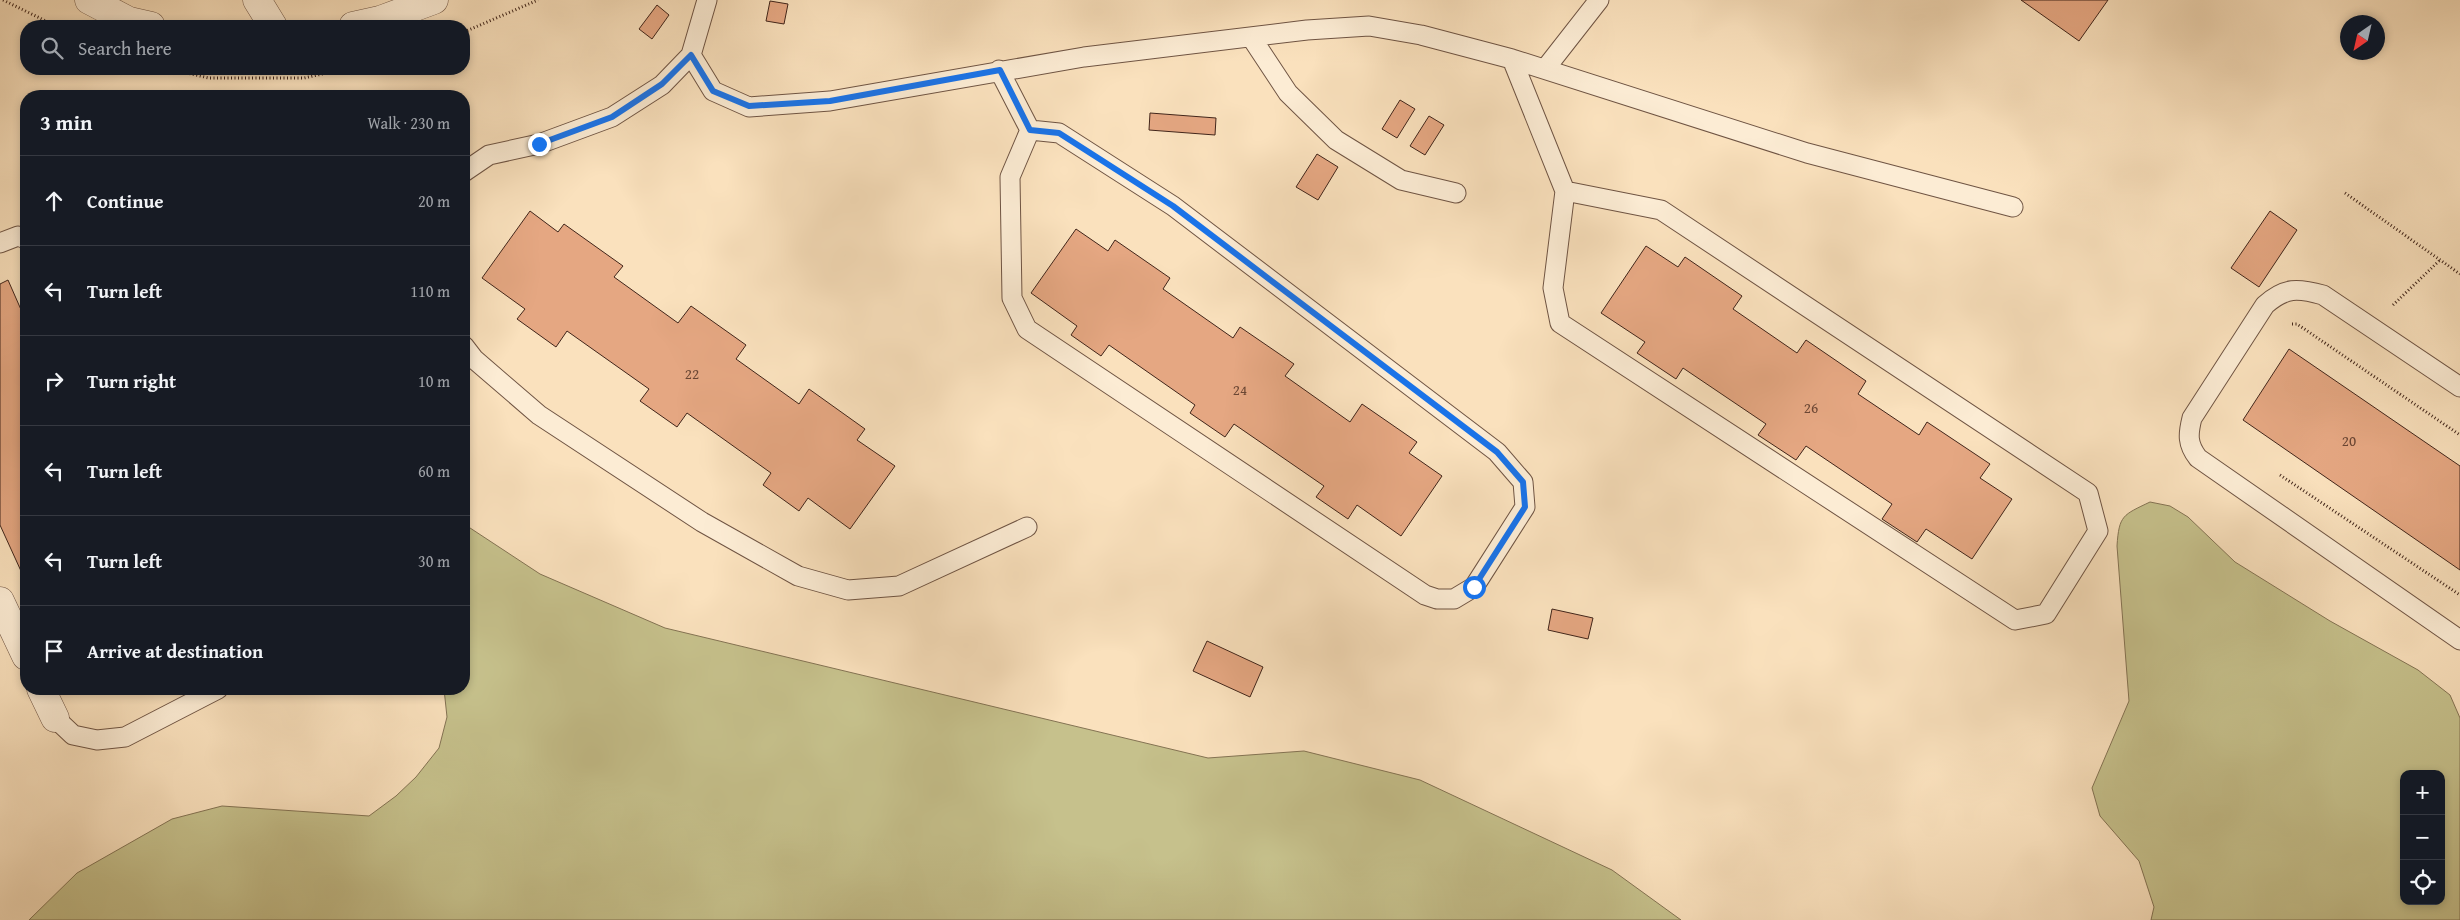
<!DOCTYPE html>
<meta charset="utf-8">
<style>
:root{--surface:#171b24;--page:#242831;--text:#f1f3f6;--muted:#9ea1a6;--line:#363941}
body{margin:0;font-family:"Gentium Book Plus",serif;background:var(--page);color:var(--text)}
.controls{position:absolute;right:15px;bottom:15px;display:grid;overflow:hidden;border-radius:10px;box-shadow:0 2px 8px #0003}
.controls button{width:45px;height:45px;display:grid;place-items:center;padding:0;border:0;border-bottom:1px solid var(--line);background:var(--surface);color:var(--text);font:25px sans-serif}
.compass{position:absolute;left:2340px;top:15px;width:45px;height:45px;border-radius:50%;background:var(--surface);box-shadow:0 2px 8px #0003;rotate:214deg}
.stop{position:absolute;width:15px;height:15px;margin:-11px;border:4px solid #1a73e8;border-radius:50%;background:#fff}
.stop.end{background:#1a73e8;border-color:#fff;box-shadow:0 1px 5px #0008}
.list{margin:0;padding:0;list-style:none}
h2{display:flex;justify-content:space-between;align-items:center;height:65px;margin:0;padding:0 20px;font-size:21px}
h2 small{font-size:16px;font-weight:400;color:var(--muted)}
.list li{display:grid;grid-template-columns:32px 1fr auto;gap:15px;align-items:center;box-sizing:border-box;height:90px;padding:0 20px;border-top:1px solid var(--line)}
.list b{display:block;font-size:19px;white-space:nowrap}
.list em{font-size:16px;font-style:normal;color:var(--muted)}
.icon{flex:none;width:28px;height:28px;fill:none;stroke:currentColor;stroke-width:2;stroke-linecap:round;stroke-linejoin:round}
.map{position:relative;flex:none;width:2460px;height:920px;overflow:hidden}
.search{position:absolute;background:var(--surface);box-shadow:0 2px 8px #0003;left:20px;top:20px;width:450px;height:55px;display:flex;align-items:center;gap:12px;box-sizing:border-box;padding:0 18px;border-radius:20px;color:var(--muted);font-size:19px}
.panel{position:absolute;background:var(--surface);box-shadow:0 2px 8px #0003;left:20px;top:90px;width:450px;height:605px;border-radius:20px}
.map>svg:first-child{display:block}
.green{fill:#c6c18c;stroke:#847353;fill-rule:evenodd}
.building{fill:#e5a782;stroke:#41251a}
.lines{fill:none;stroke-linecap:round;stroke-linejoin:round}
.lane-casing{stroke:#6f5443;stroke-width:21}
.street-casing{stroke:#6f5443;stroke-width:29}
.path{stroke:#41251a;stroke-width:3;stroke-dasharray:1 2.5;stroke-linecap:butt}
.lane{stroke:#fcecd4;stroke-width:19}
.street{stroke:#fcecd4;stroke-width:28}
.route{stroke:#1a73e8;stroke-width:6}
.labels{text-anchor:middle;stroke-width:4.5;stroke-linejoin:round;paint-order:stroke}
.number-label{font-size:15px;fill:#6a4634}
</style>
<div class="map">
<svg width="2460" height="920" viewBox="0 0 2460 920">
<rect width="100%" height="100%" fill="#fae1bd"/>
<filter id="stains"><feTurbulence type="fractalNoise" baseFrequency=".004" numOctaves="4"/><feColorMatrix values="0 0 0 0 .2 0 0 0 0 .09 0 0 0 0 .02 0 0 0 .5 -.17"/></filter>
<radialGradient id="worn" r=".72"><stop offset=".6" stop-color="#630" stop-opacity="0"/><stop offset="1" stop-color="#630" stop-opacity=".3"/></radialGradient>
<path class="green" d="M2150,502L2170,506L2188,517L2235,562L2330,621L2418,670L2450,695L2460,718V920H2151L2154,907L2139,861L2100,816L2092,788L2129,701L2117,546C2119,515 2123,515 2150,502ZM2404,774H2441V901H2404Z
M464,524L540,574L665,628L1208,758L1304,751L1420,780L1612,870L1681,920H29L77,873L172,819L222,806L369,816L396,796L416,777L439,748L447,717L444,689H464Z"/>
<path class="building" d="M2021,0H2108L2079,41Z
M770,1L788,4L784,24L766,21Z
M657,5L669,15L652,39L639,29Z
M1400,100L1415,109L1397,138L1382,129Z
M1150,113L1216,118L1215,135L1149,130Z
M1429,116L1444,125L1425,155L1410,146Z
M1317,154L1338,167L1318,200L1296,187Z
M530,211L558,232L564,224L623,266L614,277L678,323L691,306L746,345L736,359L799,404L809,389L865,429L857,440L895,466L850,529L808,498L799,511L763,485L771,473L687,413L677,427L640,401L649,389L567,331L556,347L517,319L525,309L482,278Z
M2270,211L2297,230L2259,287L2231,268Z
M1076,229L1108,251L1115,240L1170,278L1163,289L1233,338L1240,327L1294,364L1285,376L1350,422L1362,404L1417,442L1409,453L1442,476L1401,536L1357,505L1348,519L1316,497L1324,486L1234,424L1225,437L1190,413L1195,405L1109,345L1101,356L1071,335L1077,326L1031,293Z
M1646,246L1678,267L1685,257L1742,296L1733,309L1797,353L1806,340L1866,381L1858,394L1919,435L1927,422L1990,464L1980,478L2012,499L1972,559L1926,529L1917,542L1882,519L1892,504L1806,446L1796,460L1758,435L1766,424L1683,368L1676,379L1637,353L1645,342L1601,313Z
M8,280L26,321V582L0,525V284Z
M2289,349L2460,466V570L2243,420Z
M1552,609L1593,618L1588,639L1548,630Z
M1207,641L1263,667L1250,697L1193,671Z"/>
<g class="lines">
<defs>
<path id="lane" d="M707,0L691,55L713,91L749,107L830,101L1084,57L1307,30L1369,26L1421,35L1512,59L1807,153L2013,207
M1251,37L1288,93L1336,140L1401,180L1456,193
M1512,59L1565,191L1553,288L1560,323L2015,620L2046,614L2098,531L2088,493L1661,210L1565,191
M1545,69L1599,0
M999,70L1030,130L1010,177L1012,298L1027,329L1425,595L1437,599H1454L1474,587L1525,507L1523,482L1497,452L1173,206L1059,133L1030,130
M464,172L489,155L539,144L612,117L662,85L691,55
M0,243L18,236L26,239
M464,346L474,359L539,415L702,522L798,576L848,590L899,586L1027,527
M2460,387L2323,295C2298,288 2285,287 2265,305L2192,418C2188,434 2187,444 2198,458L2460,640
M55,718L73,735L97,740L125,737L218,689"/>
<path id="street" d="M89,0L129,21L151,26
M257,0L273,26
M353,26L380,20L434,0
M0,601L26,656
M41,689L55,718"/>
</defs>
<use href="#lane" class="lane-casing"/>
<use href="#street" class="street-casing"/>
<path class="path" d="M3,0L56,26
M464,32L538,0
M169,69L209,78H304L345,69
M2345,193L2460,274
M2393,305L2440,260
M2292,324H2297L2460,435
M2280,475L2460,595"/>
<use href="#lane" class="lane"/>
<use href="#street" class="street"/>
</g>
<g class="lines">
<path class="route" d="M539,144L612,117L662,84L691,55L713,91L749,106L830,101L1000,70L1030,130L1059,133L1173,206L1497,452L1523,482L1525,507L1474,587"/>
</g>
<g class="labels">
<g class="number-label">
<text x="692" y="379">22</text>
<text x="1240" y="395">24</text>
<text x="1811" y="413">26</text>
<text x="2349" y="446">20</text>
</g>
</g>
<rect width="100%" height="100%" filter="url(#stains)"/>
<rect width="100%" height="100%" fill="url(#worn)"/>
</svg>
<div class="controls">
<button>+</button>
<button>−</button>
<button><svg class="icon" aria-label="locate" viewBox="0 0 24 24"><circle cx="12" cy="12" r="6"/><path d="M12 2v4M12 18v4M2 12h4M18 12h4"/></svg></button>
</div>
<svg class="compass" viewBox="-18 -18 36 36"><path d="M0-13l5 13h-10z" fill="#e53935"/><path d="M0 13l5-13h-10z" fill="#9ea1a6"/></svg>
<div class="stop" style="left:1474px;top:587px"></div>
<div class="stop end" style="left:539px;top:144px"></div>
<div class="search"><svg class="icon" aria-label="search" viewBox="0 0 24 24"><circle cx="10" cy="10" r="6"/><path d="M15 15l6 6"/></svg>Search here</div>
<section class="panel">
<h2>3 min<small>Walk · 230 m</small></h2>
<ul class="list">
<li><svg class="icon" aria-label="ahead" viewBox="0 0 24 24"><path d="M12 20V5M6 11l6-6 6 6"/></svg><div><b>Continue</b></div><em>20 m</em></li>
<li><svg class="icon" aria-label="left" viewBox="0 0 24 24"><path d="M17 20v-9H6M10 6l-5 5 5 5"/></svg><div><b>Turn left</b></div><em>110 m</em></li>
<li><svg class="icon" aria-label="right" viewBox="0 0 24 24"><path d="M7 20v-9h11M14 6l5 5-5 5"/></svg><div><b>Turn right</b></div><em>10 m</em></li>
<li><svg class="icon" aria-label="left" viewBox="0 0 24 24"><path d="M17 20v-9H6M10 6l-5 5 5 5"/></svg><div><b>Turn left</b></div><em>60 m</em></li>
<li><svg class="icon" aria-label="left" viewBox="0 0 24 24"><path d="M17 20v-9H6M10 6l-5 5 5 5"/></svg><div><b>Turn left</b></div><em>30 m</em></li>
<li><svg class="icon" aria-label="arrive" viewBox="0 0 24 24"><path d="M6 21V4h12l-3 4 3 4H6"/></svg><div><b>Arrive at destination</b></div></li>
</ul>
</section>
</div>
